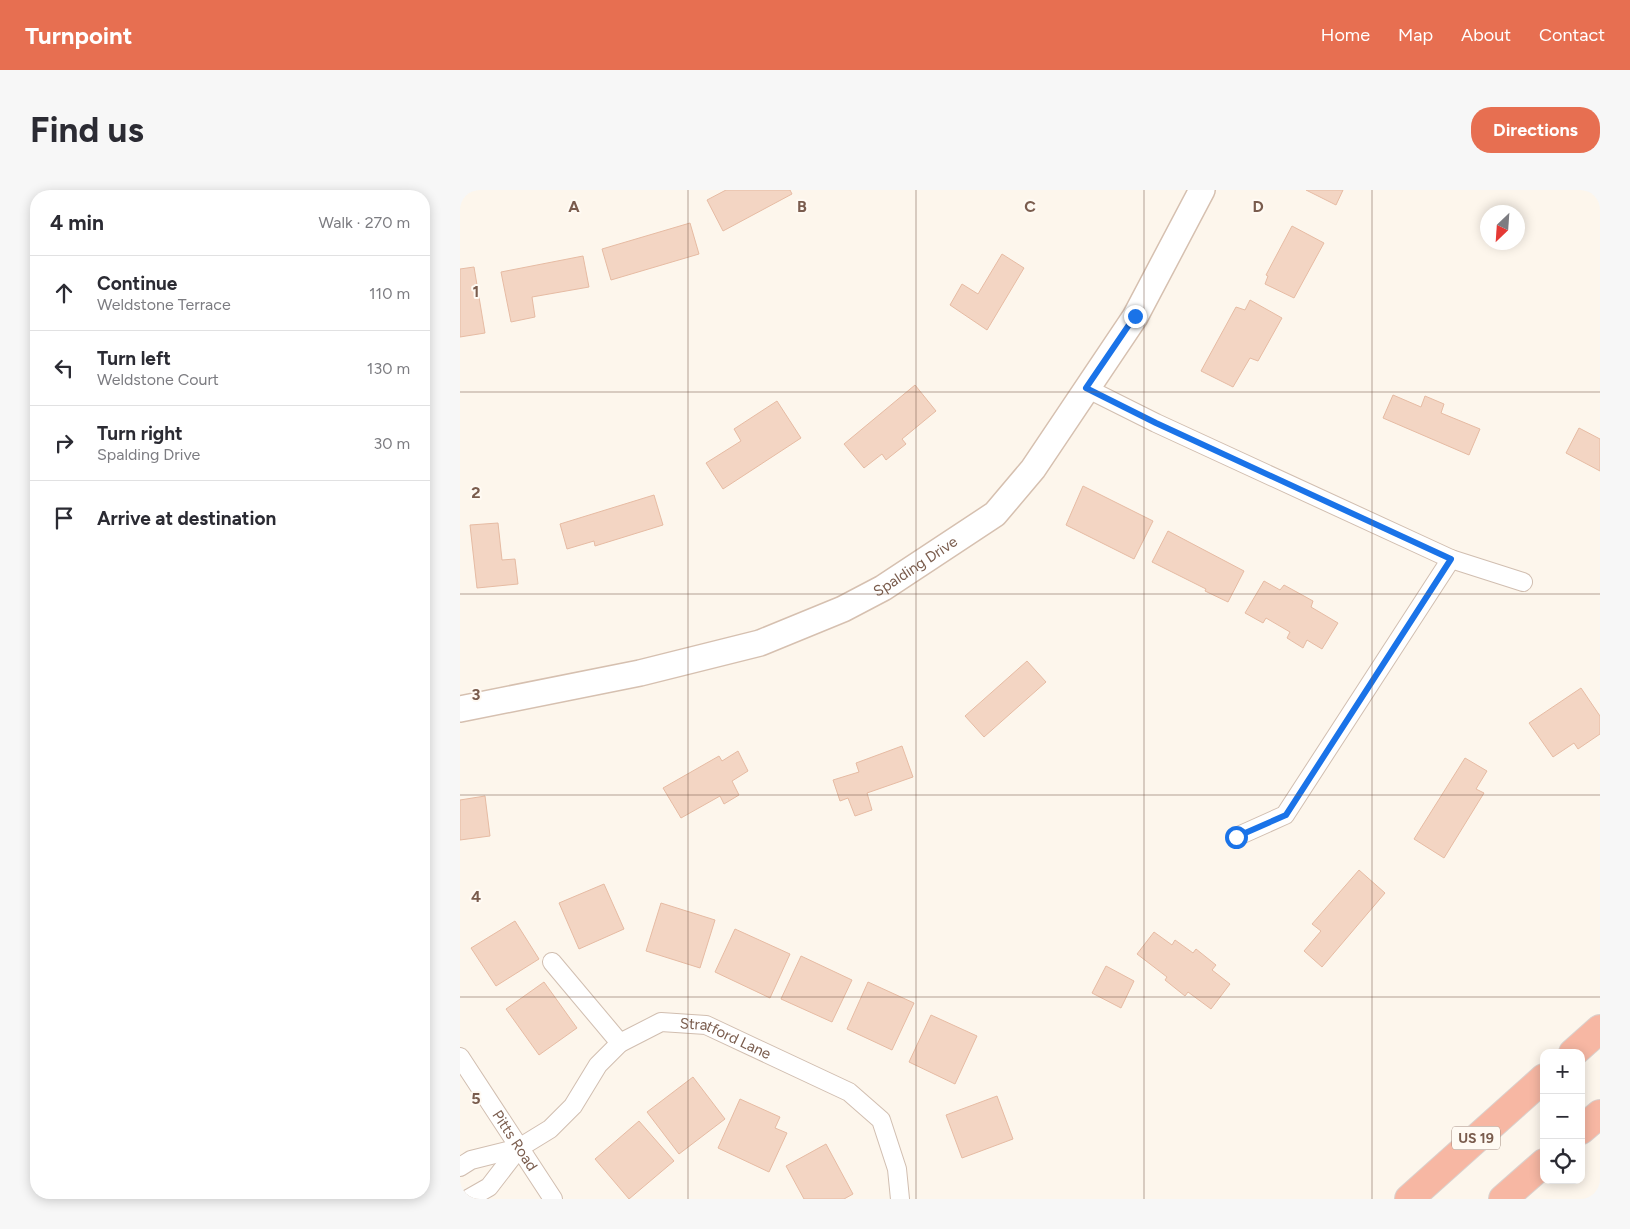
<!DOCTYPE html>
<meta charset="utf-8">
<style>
:root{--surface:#fff;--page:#f7f7f7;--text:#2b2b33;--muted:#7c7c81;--line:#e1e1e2;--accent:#e76f51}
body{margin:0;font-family:Figtree,sans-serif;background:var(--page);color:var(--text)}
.controls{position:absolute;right:15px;bottom:15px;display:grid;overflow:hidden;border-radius:10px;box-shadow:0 2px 12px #0003}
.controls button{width:45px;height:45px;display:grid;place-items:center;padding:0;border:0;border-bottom:1px solid var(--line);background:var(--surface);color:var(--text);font:25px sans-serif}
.compass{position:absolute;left:1020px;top:15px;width:45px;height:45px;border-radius:50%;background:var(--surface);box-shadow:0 2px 12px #0003;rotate:205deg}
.stop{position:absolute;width:15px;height:15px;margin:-11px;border:4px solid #1a73e8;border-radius:50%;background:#fff}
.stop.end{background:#1a73e8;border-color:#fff;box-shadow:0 1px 5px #0008}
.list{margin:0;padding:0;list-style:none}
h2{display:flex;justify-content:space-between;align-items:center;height:65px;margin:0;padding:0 20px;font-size:21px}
h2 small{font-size:16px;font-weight:400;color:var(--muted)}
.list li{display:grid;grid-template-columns:32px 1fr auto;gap:15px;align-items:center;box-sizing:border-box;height:75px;padding:0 20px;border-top:1px solid var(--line)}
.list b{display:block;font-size:19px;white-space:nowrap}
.list p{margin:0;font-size:16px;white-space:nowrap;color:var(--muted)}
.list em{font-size:16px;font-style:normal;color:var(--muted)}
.icon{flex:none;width:28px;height:28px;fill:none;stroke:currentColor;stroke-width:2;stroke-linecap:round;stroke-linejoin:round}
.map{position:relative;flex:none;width:1140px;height:1009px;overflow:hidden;border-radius:20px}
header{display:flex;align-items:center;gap:30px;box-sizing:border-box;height:70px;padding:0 25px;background:var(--accent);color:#fff}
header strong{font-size:24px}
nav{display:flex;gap:28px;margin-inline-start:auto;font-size:18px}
.intro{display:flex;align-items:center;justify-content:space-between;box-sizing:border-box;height:120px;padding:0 30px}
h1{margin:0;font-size:35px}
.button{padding:12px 22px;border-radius:20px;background:var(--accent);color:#fff;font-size:18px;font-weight:700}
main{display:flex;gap:30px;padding:0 30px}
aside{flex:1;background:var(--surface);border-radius:20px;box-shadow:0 2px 12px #0003}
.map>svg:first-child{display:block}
.building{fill:#f3d5c3;stroke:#e6bba3}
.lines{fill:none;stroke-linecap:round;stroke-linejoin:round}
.street-casing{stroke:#d1beb0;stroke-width:20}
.secondary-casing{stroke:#d6c0b0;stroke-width:28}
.highway-casing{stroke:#dad1cd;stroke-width:30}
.street{stroke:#fff;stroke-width:18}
.secondary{stroke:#fff;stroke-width:25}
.highway{stroke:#f7b7a3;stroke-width:28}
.route{stroke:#1a73e8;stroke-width:6}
.grid{fill:none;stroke:#7a5c4d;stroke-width:1;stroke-opacity:0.55}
.labels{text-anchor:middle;stroke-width:4;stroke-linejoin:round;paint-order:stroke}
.shield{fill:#fffaf3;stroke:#a28b7f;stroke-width:1}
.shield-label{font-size:14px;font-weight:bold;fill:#7a5c4d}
.street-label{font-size:15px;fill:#7a5c4d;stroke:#fffaf3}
.grid-label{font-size:16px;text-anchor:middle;font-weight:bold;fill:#7a5c4d;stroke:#fffaf3;stroke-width:4;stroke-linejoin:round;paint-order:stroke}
</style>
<header>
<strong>Turnpoint</strong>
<nav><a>Home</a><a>Map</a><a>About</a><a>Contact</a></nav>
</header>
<div class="intro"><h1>Find us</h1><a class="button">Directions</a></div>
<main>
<aside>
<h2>4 min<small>Walk · 270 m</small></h2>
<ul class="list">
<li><svg class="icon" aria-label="ahead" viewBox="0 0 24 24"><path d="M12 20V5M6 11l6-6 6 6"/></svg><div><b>Continue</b><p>Weldstone Terrace</p></div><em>110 m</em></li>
<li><svg class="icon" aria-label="left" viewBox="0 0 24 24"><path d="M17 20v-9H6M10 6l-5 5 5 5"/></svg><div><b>Turn left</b><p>Weldstone Court</p></div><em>130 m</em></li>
<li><svg class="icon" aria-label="right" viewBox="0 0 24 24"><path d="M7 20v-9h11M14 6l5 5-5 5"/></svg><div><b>Turn right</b><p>Spalding Drive</p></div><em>30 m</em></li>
<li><svg class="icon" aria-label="arrive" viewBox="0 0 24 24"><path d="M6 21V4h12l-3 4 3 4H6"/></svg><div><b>Arrive at destination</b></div></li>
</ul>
</aside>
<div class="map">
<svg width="1140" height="1009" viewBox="0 0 1140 1009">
<rect width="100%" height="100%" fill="#fdf6ec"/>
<path class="building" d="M266,0H330L332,4L263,41L247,10Z
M846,0H883L876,15Z
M230,33L239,64L151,90L142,59Z
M832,36L864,53L834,108L805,94L808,86L806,85Z
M542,64L564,78L527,140L490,115L502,94L518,104Z
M123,66L129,97L72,107L75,127L51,132L41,82Z
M14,77L25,143L0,147V79Z
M790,110L822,128L798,171L790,168L773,197L741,181L776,117L785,120Z
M455,195L476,221L442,249L446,254L426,270L422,264L404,278L384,254Z
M933,205L961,217L965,206L984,214L981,223L1020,239L1009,265L923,228Z
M317,211L341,248L263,299L246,273L281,251L274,239Z
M1119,238L1140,249V281L1106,263Z
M623,296L693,331L674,369L606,335Z
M194,305L203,335L135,356L134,351L107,359L100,334Z
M38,333L42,370L55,369L58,394L17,398L10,335Z
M708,341L784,381L768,412L745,401L746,399L692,372Z
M804,391L820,400L824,395L853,411L851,417L878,433L862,459L847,450L843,458L827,448L830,442L806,428L803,433L785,423Z
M567,471L586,492L524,547L505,526Z
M1121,498L1140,526V544L1118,559L1114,553L1093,567L1069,533Z
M442,556L453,587L407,603L412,620L395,626L388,608L380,611L373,590L399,582L396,573Z
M278,561L288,581L272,591L279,605L264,614L260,606L221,628L203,598L259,566L262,571Z
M1005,568L1027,581L1016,599L1024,603L984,668L954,649Z
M25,606L30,646L0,650V610Z
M899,680L925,703L862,777L844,761L861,741L852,734Z
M144,694L164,739L119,759L99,713Z
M201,713L255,730L240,778L186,761Z
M55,731L79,769L36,796L11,758Z
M275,739L330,764L310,808L255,782Z
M694,742L712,755L715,750L733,763L736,759L756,775L752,780L770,794L751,819L728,802L725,806L705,790L707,787L677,764Z
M341,766L392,790L372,832L321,809Z
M646,776L674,791L661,818L632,803Z
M84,792L117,838L79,865L46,819Z
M408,792L454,813L432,860L387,839Z
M471,825L517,846L495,894L449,872Z
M233,887L265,929L219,964L187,922Z
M537,906L553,949L502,968L486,925Z
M280,909L320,927L315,938L327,943L309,982L258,958Z
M179,931L214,971L169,1009L135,969Z
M366,954L393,1004L384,1009H344L326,976Z"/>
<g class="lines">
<defs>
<g id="street">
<path d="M626,198L696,233L991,369L1063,392"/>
<path d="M776,647L825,625L991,369"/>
<path d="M92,772L160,853"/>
<path id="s1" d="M0,867L93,1009"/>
<path id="s2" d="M0,977L11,970L59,958L90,939L113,916L138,875L160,853L201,832L246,835L389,902L421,930L437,979L440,1009"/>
<path d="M8,1009L29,997L59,958"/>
</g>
<g id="secondary">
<path id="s3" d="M0,519L180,483L300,453L383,419L423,398L535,324L573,279L675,127L742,0"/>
</g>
<path id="highway" d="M1113,863L1140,839
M1121,940L1140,924
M949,1009L1084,888
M1043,1009L1084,973"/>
</defs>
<use href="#street" class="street-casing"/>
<use href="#secondary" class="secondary-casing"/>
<use href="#highway" class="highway-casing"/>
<use href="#street" class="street"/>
<use href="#secondary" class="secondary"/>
<use href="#highway" class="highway"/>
</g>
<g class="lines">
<path class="route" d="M675,126L626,198L696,233L991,369L826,625L776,647"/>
</g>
<path class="grid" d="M228,0V1009M456,0V1009M684,0V1009M912,0V1009M0,202H1140M0,404H1140M0,605H1140M0,807H1140"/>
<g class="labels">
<rect class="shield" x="992" y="936.5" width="48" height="23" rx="4"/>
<g class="shield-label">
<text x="1016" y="953">US 19</text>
</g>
<g class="street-label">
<text dy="5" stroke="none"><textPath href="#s3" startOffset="481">Spalding Drive</textPath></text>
<text dy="5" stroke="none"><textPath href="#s2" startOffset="324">Stratford Lane</textPath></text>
<text dy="5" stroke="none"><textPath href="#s1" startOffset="100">Pitts Road</textPath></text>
</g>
</g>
<g class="grid-label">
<text x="114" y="22">A</text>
<text x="342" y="22">B</text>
<text x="570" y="22">C</text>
<text x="798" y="22">D</text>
<text x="16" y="107">1</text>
<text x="16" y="308">2</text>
<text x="16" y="510">3</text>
<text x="16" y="712">4</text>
<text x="16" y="914">5</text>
</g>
</svg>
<div class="controls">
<button>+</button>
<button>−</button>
<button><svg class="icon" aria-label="locate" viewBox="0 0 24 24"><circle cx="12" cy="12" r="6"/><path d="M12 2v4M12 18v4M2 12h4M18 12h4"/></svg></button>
</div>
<svg class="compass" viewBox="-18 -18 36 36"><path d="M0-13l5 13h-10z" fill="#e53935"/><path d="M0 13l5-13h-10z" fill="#7c7c81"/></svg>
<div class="stop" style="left:776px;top:647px"></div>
<div class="stop end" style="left:675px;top:126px"></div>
</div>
</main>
